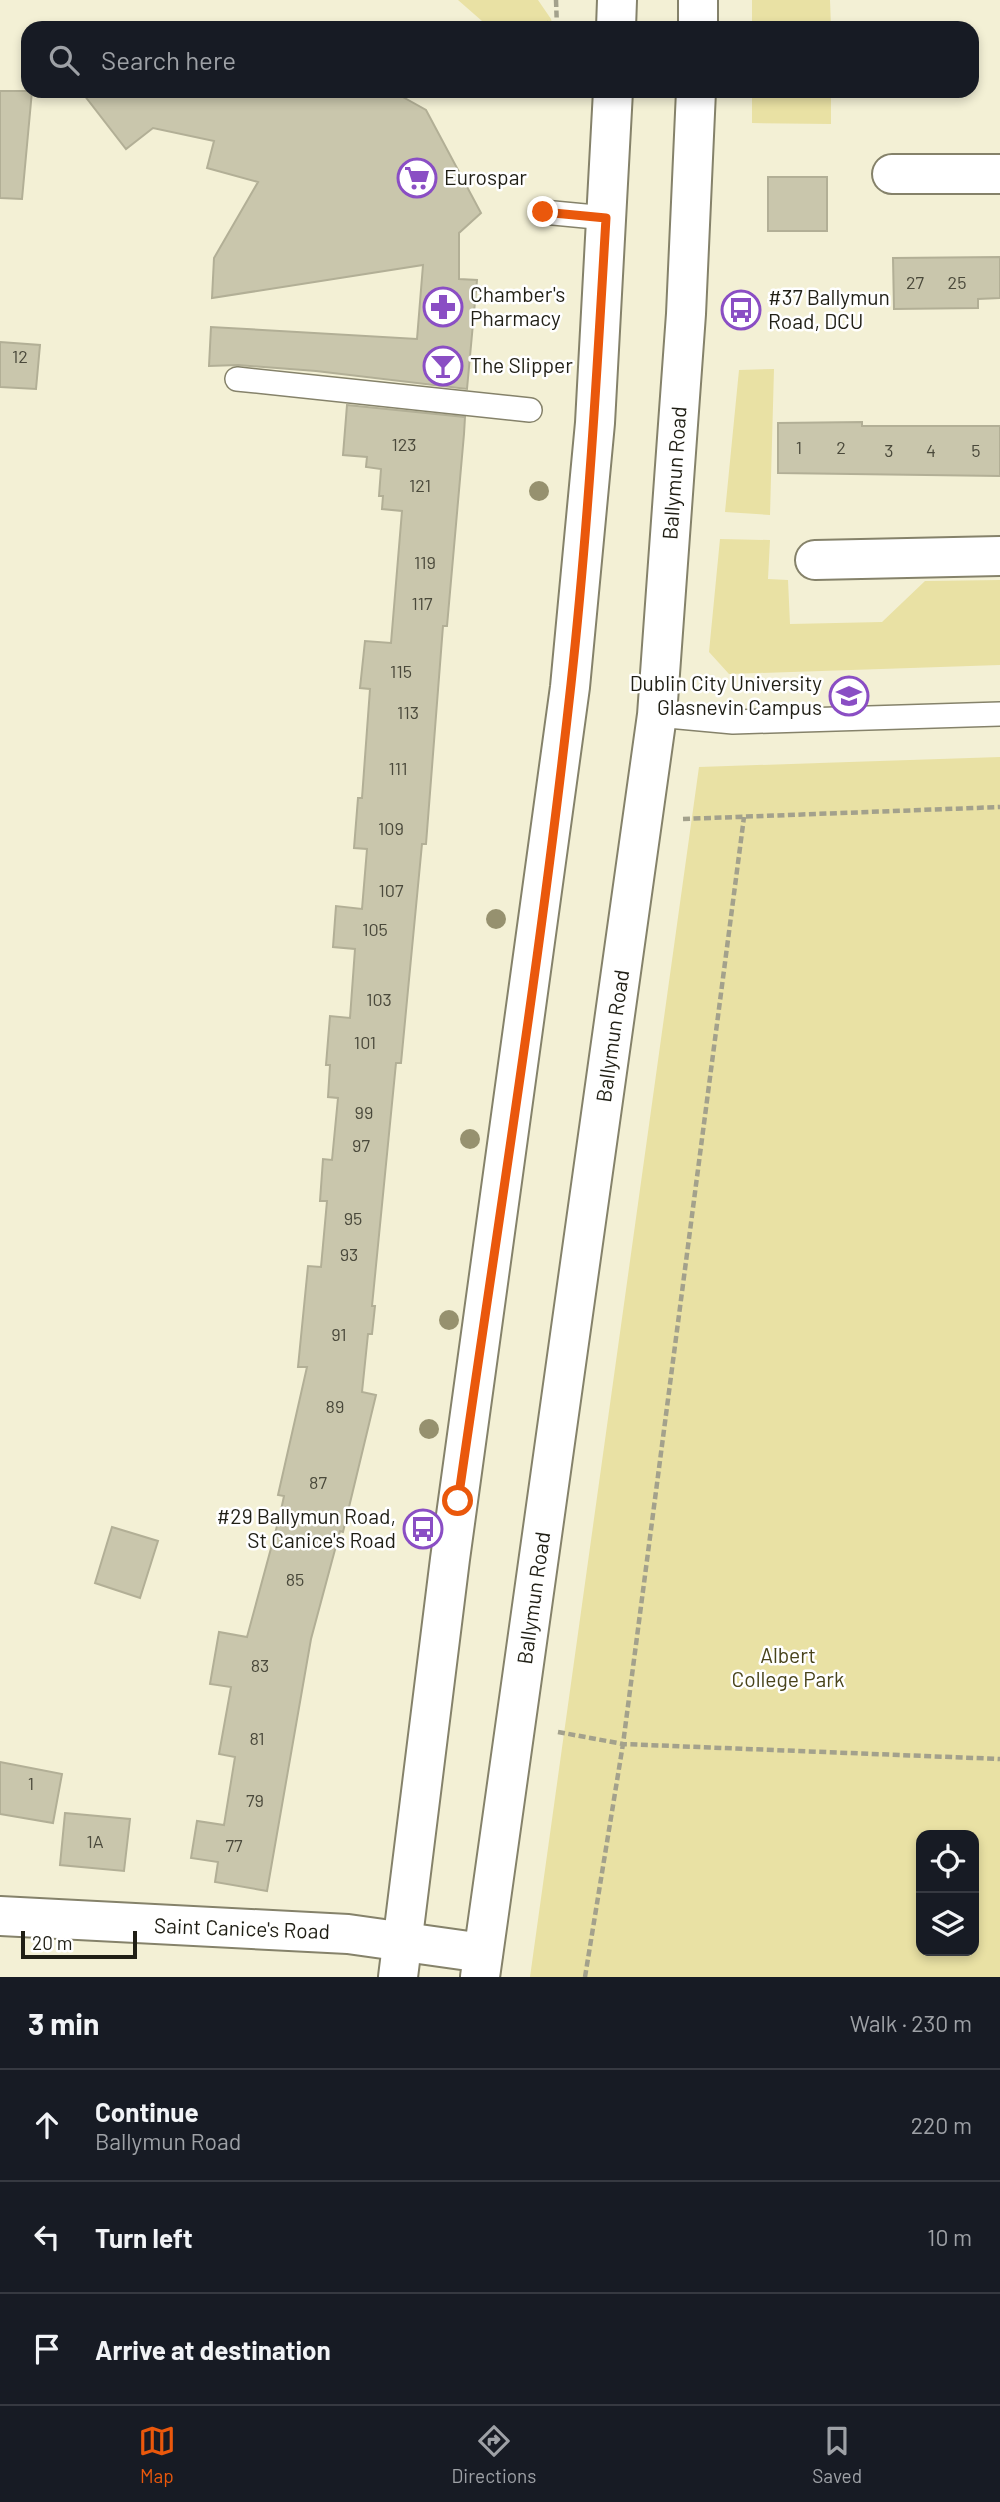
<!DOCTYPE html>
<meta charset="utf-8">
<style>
:root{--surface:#171b24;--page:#242831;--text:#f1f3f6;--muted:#9ea1a6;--line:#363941;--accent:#ea580c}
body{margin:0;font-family:Barlow,sans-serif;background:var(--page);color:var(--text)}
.controls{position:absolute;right:21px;bottom:21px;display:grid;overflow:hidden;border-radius:14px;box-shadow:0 4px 10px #0003}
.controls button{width:63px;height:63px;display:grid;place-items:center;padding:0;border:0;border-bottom:2px solid var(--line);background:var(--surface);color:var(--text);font:35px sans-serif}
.scale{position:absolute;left:21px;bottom:18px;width:116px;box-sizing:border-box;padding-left:7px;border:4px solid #201f15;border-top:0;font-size:19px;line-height:24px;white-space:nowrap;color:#201f15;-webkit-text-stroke:5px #fff;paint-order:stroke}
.stop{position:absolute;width:21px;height:21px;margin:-16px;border:5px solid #ea580c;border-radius:50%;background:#fff}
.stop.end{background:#ea580c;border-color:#fff;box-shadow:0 2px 7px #0008}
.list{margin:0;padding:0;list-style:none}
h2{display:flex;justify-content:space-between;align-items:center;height:91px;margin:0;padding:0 28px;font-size:30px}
h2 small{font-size:23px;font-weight:400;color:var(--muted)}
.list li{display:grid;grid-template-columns:46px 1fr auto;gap:21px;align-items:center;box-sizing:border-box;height:112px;padding:0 28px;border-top:2px solid var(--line)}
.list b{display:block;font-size:26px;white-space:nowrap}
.list p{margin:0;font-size:23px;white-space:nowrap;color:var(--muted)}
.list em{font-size:23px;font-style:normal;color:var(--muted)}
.icon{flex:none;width:38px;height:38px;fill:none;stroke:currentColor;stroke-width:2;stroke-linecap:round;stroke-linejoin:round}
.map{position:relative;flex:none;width:1000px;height:1977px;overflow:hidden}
.search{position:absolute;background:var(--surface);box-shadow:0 4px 10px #0003;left:21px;right:21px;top:21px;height:77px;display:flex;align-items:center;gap:18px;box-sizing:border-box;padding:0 24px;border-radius:21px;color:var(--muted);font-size:26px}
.sheet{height:427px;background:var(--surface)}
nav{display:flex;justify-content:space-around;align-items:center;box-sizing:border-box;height:98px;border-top:2px solid var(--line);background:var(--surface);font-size:19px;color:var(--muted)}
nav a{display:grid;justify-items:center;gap:4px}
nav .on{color:var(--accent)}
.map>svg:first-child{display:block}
.green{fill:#e9e1a4;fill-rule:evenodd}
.building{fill:#c9c6ac;stroke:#b2af96;stroke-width:2}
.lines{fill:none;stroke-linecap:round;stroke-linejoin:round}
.service-casing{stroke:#85826a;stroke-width:26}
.minor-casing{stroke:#85826a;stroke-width:42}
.secondary-casing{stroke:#85826a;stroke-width:42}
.path{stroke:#a3a18c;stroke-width:4.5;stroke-dasharray:7 3.5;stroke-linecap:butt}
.service{stroke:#fff;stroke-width:23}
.minor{stroke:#fff;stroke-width:38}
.secondary{stroke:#fff;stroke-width:38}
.tree{fill:#96916f}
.route{stroke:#ea580c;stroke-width:9}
.labels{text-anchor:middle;stroke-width:5;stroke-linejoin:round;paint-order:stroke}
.number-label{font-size:18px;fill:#4a493b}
.poi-label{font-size:21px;fill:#201f15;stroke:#fff;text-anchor:start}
.street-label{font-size:21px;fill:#201f15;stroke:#fff}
.park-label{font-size:21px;fill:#49441b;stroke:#fff}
</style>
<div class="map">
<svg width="1000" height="1977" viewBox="0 0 1000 1977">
<rect width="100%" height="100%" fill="#f3f0d5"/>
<path class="green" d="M458,0H538L551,19L553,28H490Z
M752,0H830L831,28H752Z
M752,91H831V124L752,123Z
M774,369L770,515L725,512L739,370Z
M720,539L770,540L768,579L788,580L790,624L882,622L925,581L1000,580V665L729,674L709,652Z
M1000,757V1977H530L699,767ZM921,1835H974V1951H921Z"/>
<path class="building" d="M0,91H32L22,199L0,198Z
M81,91H392L426,110L481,213L459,233V279L477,280L467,389L316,371L238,365L209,366L211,327L417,339L423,265L212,298L214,258L258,182L207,168L214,141L153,128L126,149Z
M768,177H827V231H768Z
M1000,257V298L978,299V308L894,309L893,258Z
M0,342L40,345L36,389L0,387Z
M347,405L465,417L464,434L447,626H443L426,844H422L401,1063H396L372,1306H375L372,1334H368L362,1392L376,1395L343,1532L340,1531L311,1639L267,1891L215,1882L218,1862L191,1858L197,1821L224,1825L235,1757L219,1754L231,1687L210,1684L219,1632L247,1637L280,1515L284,1496L278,1495L307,1367H298L308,1266L321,1267L327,1201H320L323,1159L332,1160L338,1098L328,1097L330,1065H326L330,1016L350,1018L355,949L333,947L336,906L362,909L367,849L354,848L358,798H362L370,689L360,688L365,641L391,643L402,511L382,509L383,496H379L381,469L366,467L367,457L343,455Z
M862,422V426H1000V476L778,473V423Z
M112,1527L158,1541L140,1598L95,1583Z
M0,1762L62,1774L53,1823L0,1814Z
M65,1813L130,1819L124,1871L60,1865Z"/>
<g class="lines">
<defs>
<path id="service" d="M543,212L606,218
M237,379L530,410
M657,715L733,722L1000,714"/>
<path id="minor" d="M892,174H1000
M815,560L1000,556
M0,1916L348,1934L483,1953"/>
<path id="secondary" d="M616,28L617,0
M698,28V0
M398,1977L450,1559L570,687L595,423L613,91
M480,1977L657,715L686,314L696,91"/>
</defs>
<use href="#service" class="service-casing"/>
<use href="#minor" class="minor-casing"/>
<use href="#secondary" class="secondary-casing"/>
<path class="path" d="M556,0L557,28
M546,28L551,19
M683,819L1000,807
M558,1732L623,1744L1000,1759
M585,1977L623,1744L744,817"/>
<use href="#service" class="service"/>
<use href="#minor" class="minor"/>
<use href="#secondary" class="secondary"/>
</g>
<g class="tree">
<circle cx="539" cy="491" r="10"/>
<circle cx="496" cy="919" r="10"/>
<circle cx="470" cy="1139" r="10"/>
<circle cx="449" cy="1320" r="10"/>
<circle cx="429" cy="1429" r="10"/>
</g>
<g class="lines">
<path class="route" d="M458,1501C497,1229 541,957 571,684C588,529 597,373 606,218L543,212"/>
</g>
<defs>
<symbol id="supermarket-ring" viewBox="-11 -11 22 22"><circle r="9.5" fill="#fff" stroke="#8a4ec4" stroke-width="1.5"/><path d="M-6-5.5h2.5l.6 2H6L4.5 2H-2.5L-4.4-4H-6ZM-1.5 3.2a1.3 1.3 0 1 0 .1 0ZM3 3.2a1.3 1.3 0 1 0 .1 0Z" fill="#8a4ec4"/></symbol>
<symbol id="pharmacy-ring" viewBox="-11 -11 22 22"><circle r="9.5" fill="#fff" stroke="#8a4ec4" stroke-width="1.5"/><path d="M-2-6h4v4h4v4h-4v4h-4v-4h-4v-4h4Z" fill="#8a4ec4"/></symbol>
<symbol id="bus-ring" viewBox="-11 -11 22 22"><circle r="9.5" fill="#fff" stroke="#8a4ec4" stroke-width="1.5"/><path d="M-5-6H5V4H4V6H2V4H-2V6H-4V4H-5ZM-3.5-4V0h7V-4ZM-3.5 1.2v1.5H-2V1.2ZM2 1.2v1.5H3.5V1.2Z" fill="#8a4ec4"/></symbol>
<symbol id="bar-ring" viewBox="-11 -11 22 22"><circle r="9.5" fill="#fff" stroke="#8a4ec4" stroke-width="1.5"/><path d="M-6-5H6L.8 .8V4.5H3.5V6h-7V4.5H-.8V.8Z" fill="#8a4ec4"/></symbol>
<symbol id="university-ring" viewBox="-11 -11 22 22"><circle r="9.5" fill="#fff" stroke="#8a4ec4" stroke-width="1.5"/><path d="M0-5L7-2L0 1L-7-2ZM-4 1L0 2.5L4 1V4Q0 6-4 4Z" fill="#8a4ec4"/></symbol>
</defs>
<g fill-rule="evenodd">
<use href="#supermarket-ring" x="395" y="156" width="44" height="44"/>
<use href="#pharmacy-ring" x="421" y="285" width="44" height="44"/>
<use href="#bus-ring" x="719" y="288" width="44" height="44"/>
<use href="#bar-ring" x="421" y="344" width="44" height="44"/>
<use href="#university-ring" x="827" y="674" width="44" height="44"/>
<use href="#bus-ring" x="401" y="1507" width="44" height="44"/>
</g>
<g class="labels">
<g class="number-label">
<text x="915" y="289">27</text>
<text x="957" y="289">25</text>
<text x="20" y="363">12</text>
<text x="404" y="451">123</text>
<text x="799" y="454">1</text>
<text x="841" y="454">2</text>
<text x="889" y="457">3</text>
<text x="931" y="457">4</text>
<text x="976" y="457">5</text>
<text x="420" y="492">121</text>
<text x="425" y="569">119</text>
<text x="422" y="610">117</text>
<text x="401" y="678">115</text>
<text x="408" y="719">113</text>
<text x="398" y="775">111</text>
<text x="391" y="835">109</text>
<text x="391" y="897">107</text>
<text x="375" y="936">105</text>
<text x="379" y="1006">103</text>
<text x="365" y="1049">101</text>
<text x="364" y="1119">99</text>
<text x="361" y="1152">97</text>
<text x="353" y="1225">95</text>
<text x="349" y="1261">93</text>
<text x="339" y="1341">91</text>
<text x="335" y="1413">89</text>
<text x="318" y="1489">87</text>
<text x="295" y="1586">85</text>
<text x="260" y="1672">83</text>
<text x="257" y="1745">81</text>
<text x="31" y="1790">1</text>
<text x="255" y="1807">79</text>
<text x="95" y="1848">1A</text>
<text x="234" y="1852">77</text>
</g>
<g class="poi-label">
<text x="444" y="185">Eurospar</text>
<text x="470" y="302">Chamber's<tspan x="470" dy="24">Pharmacy</tspan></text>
<text x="768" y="305">#37 Ballymun<tspan x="768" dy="24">Road, DCU</tspan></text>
<text x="470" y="373">The Slipper</text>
<text x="822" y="691" text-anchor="end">Dublin City University<tspan x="822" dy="24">Glasnevin Campus</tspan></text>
<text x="396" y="1524" text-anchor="end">#29 Ballymun Road,<tspan x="396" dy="24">St Canice's Road</tspan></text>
</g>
<g class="street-label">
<text transform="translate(675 473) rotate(-86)" y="7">Ballymun Road</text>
<text transform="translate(613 1036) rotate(-82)" y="7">Ballymun Road</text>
<text transform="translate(534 1598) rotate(-82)" y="7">Ballymun Road</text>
<text transform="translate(242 1929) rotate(2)" y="7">Saint Canice's Road</text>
</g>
<g class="park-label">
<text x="788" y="1663">Albert<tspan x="788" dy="24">College Park</tspan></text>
</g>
</g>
</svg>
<div class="controls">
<button><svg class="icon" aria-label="locate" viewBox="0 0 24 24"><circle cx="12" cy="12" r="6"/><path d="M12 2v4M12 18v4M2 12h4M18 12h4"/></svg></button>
<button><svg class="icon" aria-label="layers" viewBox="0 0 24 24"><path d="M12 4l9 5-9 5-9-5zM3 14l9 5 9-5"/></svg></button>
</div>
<div class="scale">20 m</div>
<div class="stop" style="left:458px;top:1501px"></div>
<div class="stop end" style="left:543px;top:212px"></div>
<div class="search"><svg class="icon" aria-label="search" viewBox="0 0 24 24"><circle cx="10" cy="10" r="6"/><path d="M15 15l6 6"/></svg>Search here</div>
</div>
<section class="sheet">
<h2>3 min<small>Walk · 230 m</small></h2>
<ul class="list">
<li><svg class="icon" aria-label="ahead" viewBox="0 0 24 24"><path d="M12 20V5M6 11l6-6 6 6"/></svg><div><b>Continue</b><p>Ballymun Road</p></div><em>220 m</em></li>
<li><svg class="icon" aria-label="left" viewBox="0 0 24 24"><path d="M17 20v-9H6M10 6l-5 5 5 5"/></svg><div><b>Turn left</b></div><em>10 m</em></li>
<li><svg class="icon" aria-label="arrive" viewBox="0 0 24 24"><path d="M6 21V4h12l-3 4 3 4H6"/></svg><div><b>Arrive at destination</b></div></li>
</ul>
</section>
<nav>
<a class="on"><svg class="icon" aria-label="map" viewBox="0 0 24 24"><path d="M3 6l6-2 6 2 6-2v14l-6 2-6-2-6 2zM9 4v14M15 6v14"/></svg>Map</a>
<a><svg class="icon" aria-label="directions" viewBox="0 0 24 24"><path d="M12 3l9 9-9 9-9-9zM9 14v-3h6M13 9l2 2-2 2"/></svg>Directions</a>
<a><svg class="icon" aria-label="saved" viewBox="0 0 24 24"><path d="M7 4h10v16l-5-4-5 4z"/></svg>Saved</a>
</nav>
